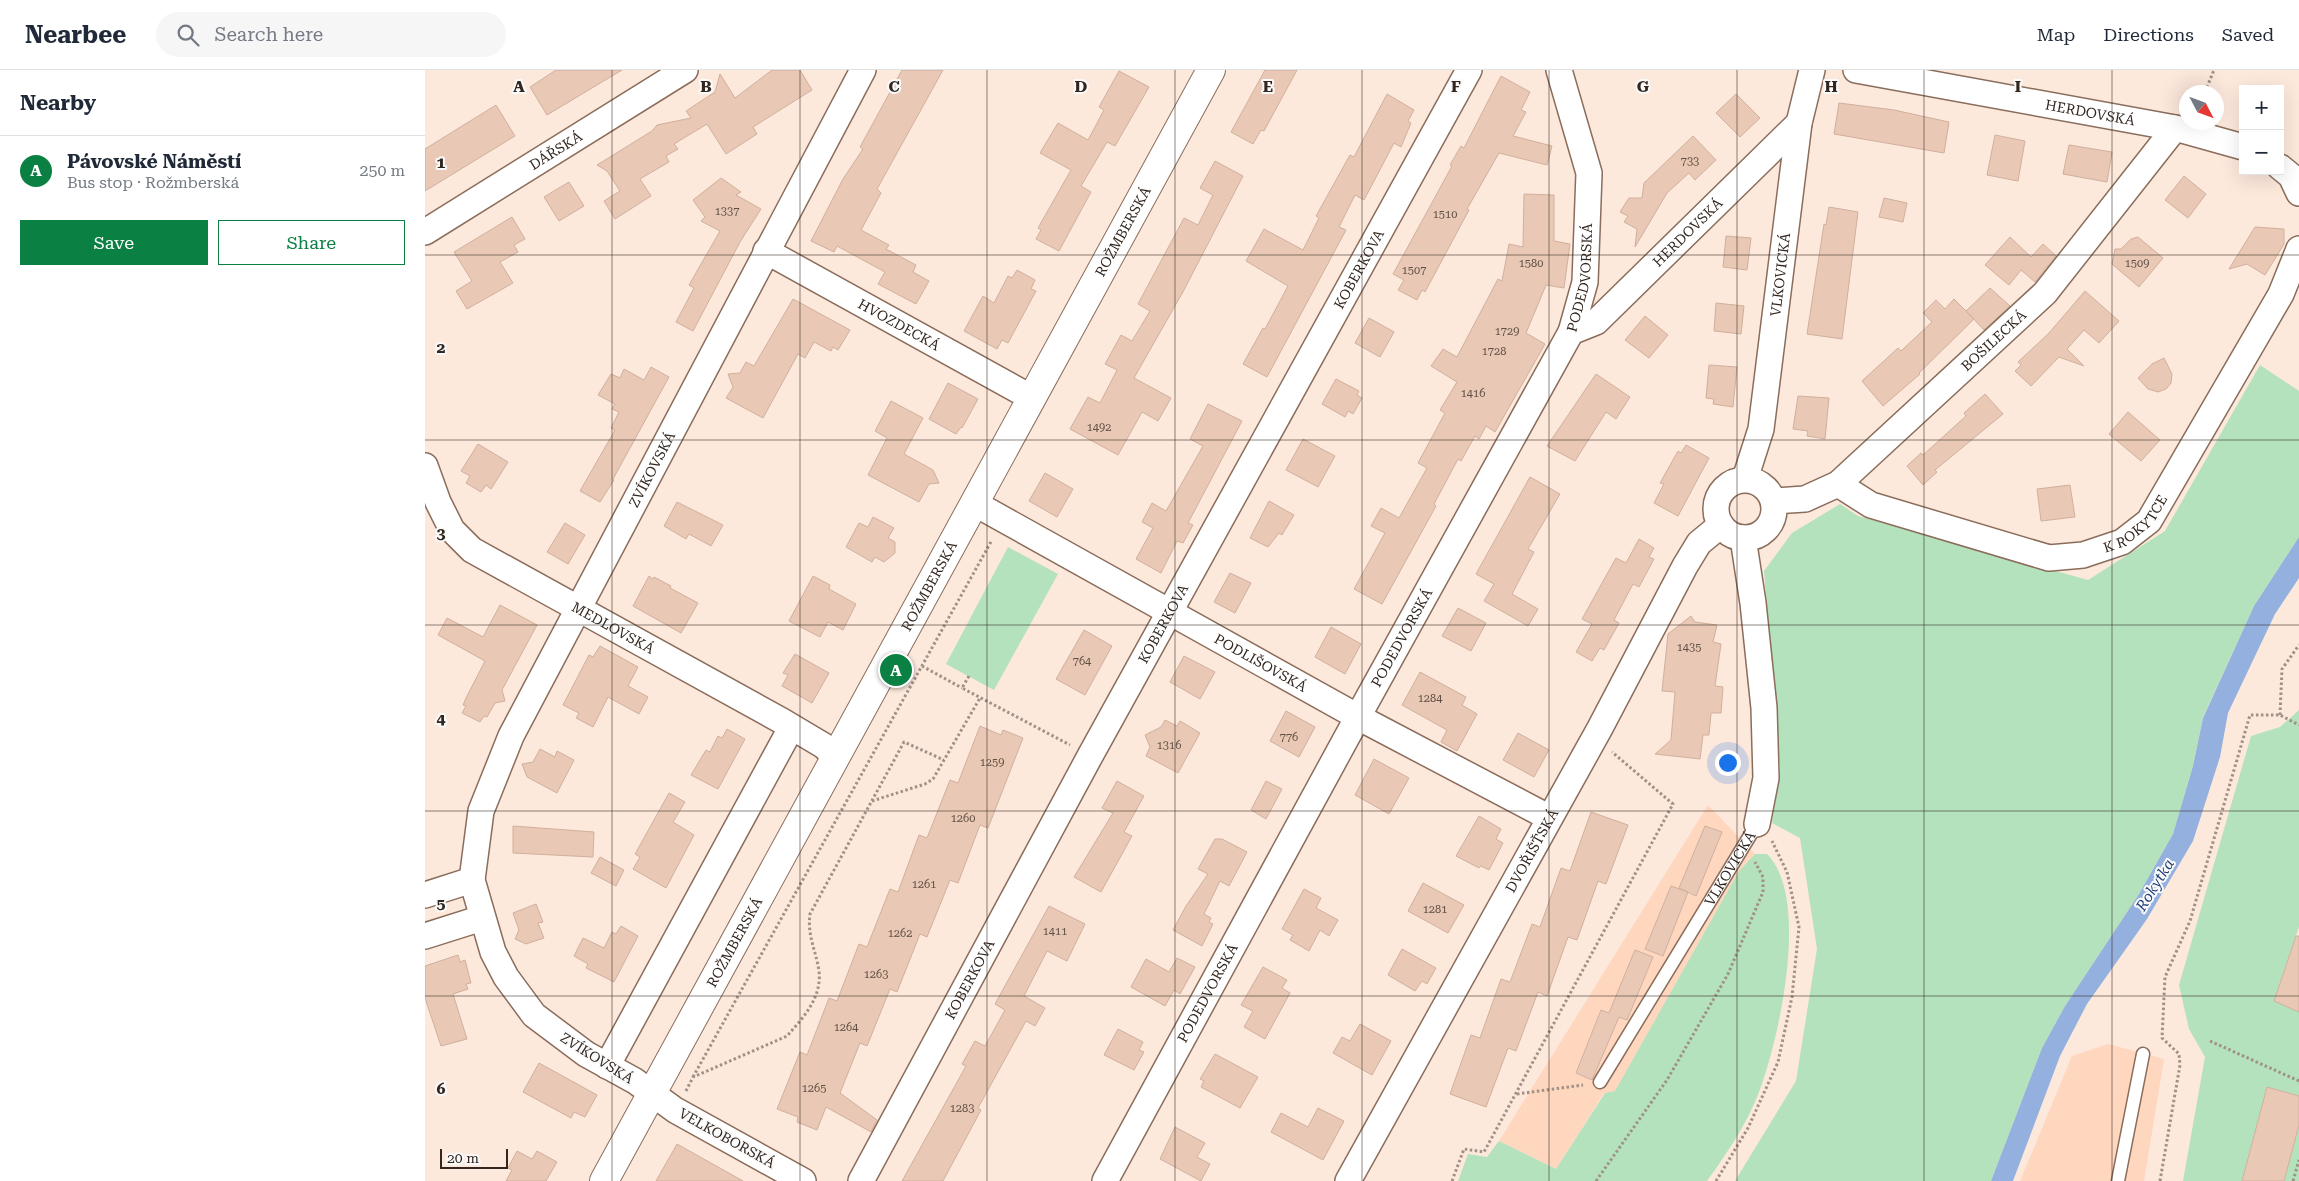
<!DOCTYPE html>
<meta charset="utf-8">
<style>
:root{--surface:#fff;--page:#f6f6f7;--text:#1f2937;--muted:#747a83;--line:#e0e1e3;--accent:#0b8043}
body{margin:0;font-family:"Roboto Serif",serif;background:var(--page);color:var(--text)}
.controls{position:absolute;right:15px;top:15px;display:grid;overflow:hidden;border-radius:0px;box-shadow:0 5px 20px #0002}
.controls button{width:45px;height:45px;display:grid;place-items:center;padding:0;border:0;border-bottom:1px solid var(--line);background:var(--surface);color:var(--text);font:25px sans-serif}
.compass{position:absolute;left:1754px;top:15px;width:45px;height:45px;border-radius:50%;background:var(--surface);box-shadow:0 5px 20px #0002;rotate:131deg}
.scale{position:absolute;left:15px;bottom:12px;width:68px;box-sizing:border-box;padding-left:5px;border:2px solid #32261f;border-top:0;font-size:14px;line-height:18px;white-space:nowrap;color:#32261f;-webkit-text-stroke:4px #fafafa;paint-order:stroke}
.you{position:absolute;left:1302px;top:692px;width:18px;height:18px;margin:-12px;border:4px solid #fff;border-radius:50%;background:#1a73e8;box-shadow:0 0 0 8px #1a73e833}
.badge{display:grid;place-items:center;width:32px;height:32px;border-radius:50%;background:var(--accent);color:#fff;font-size:16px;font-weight:700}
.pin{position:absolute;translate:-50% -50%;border:2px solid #fff;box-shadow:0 1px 5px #0006}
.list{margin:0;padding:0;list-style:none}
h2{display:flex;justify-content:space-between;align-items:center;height:65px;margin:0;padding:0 20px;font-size:21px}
h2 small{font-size:16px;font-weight:400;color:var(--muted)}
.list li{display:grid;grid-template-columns:32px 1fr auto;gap:15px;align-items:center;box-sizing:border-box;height:70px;padding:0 20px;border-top:1px solid var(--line)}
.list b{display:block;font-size:19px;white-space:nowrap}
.list p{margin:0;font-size:16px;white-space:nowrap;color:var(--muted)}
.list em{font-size:16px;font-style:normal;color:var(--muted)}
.actions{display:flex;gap:10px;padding:15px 20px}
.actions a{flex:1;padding:11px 0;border:1px solid var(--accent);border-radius:0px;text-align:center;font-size:18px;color:var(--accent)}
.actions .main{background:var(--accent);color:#fff}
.icon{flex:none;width:28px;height:28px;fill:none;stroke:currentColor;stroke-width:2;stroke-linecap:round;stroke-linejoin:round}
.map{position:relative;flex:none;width:1874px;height:1111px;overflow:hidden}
header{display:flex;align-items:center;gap:30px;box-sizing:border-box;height:70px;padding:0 25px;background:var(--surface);border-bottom:1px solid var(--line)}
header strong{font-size:24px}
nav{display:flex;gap:28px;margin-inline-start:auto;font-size:18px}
.search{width:350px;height:45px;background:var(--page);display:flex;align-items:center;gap:12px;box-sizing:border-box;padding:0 18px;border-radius:28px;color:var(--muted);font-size:19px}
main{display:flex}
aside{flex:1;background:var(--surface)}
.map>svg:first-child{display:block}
.built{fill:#ffd6be}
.green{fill:#b3e2bd}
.water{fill:#94b0de}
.building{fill:#e9c9b5;stroke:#d0b09d}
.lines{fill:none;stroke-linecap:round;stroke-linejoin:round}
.service-casing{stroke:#8a6d5b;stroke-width:15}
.minor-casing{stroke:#8a6d5b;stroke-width:28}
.tertiary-casing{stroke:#8a6d5b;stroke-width:30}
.path{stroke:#a19086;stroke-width:3;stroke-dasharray:2.5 2.5;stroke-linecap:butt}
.service{stroke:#fff;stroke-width:12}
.minor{stroke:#fff;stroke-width:25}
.tertiary{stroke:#fff;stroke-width:28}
.grid{fill:none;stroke:#32261f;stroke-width:1;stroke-opacity:0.55}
.labels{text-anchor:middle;stroke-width:4;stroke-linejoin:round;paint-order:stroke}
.number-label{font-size:11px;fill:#604f44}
.street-label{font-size:14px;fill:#32261f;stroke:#fafafa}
.water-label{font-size:15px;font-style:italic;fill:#1f3f77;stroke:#fafafa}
.grid-label{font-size:16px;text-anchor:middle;font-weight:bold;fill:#32261f;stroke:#fafafa;stroke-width:4;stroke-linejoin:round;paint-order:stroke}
</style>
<header>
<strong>Nearbee</strong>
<div class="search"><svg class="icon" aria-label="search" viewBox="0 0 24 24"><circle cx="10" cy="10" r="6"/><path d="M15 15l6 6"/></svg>Search here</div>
<nav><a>Map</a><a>Directions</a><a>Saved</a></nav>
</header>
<main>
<aside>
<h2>Nearby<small></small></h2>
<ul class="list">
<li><span class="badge">A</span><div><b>Pávovské Náměstí</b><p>Bus stop · Rožmberská</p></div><em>250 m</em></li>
</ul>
<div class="actions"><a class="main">Save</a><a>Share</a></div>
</aside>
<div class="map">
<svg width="1874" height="1111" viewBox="0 0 1874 1111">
<rect width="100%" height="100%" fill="#fde8dc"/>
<path class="built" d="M1283,735L1330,784L1314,801L1190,1021L1179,1023L1131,1099L1074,1071Z
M1683,974L1739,989L1719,1111H1595L1647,986Z"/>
<path class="green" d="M1835,295L1874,321V467L1829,536L1778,647L1768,696L1748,764L1714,824L1640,936L1617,978L1566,1111H1310L1371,1011L1392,879L1375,768L1347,753L1355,698L1339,501L1367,463L1415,434L1433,446L1663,510L1740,461Z
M583,477L633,504L569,620L521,594Z
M1874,640V857L1849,930L1874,942V1026L1842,1017L1817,1111H1758L1780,987L1764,959L1754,915L1826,666L1855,657Z
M1330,784H1342C1386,828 1354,969 1334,1022C1322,1054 1302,1083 1282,1111H1033L1043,1084L1062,1087L1074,1071L1131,1099L1180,1023L1190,1021L1314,801Z
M1874,1055V1111H1859Z"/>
<path class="water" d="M1874,467V508L1850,544L1803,643L1795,687L1768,771L1722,849L1662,934L1635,986L1588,1111H1566L1617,978L1640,936L1714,824L1748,764L1768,696L1778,648L1829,536Z"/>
<path class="building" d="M131,0H197L122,45L105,17Z
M347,0H375L387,20L328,57L332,64L301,84L282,54L249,74L253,79L241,86L244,92L215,109L226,126L190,149L179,131L195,121L182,101L172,95L227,61L232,55L266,48L261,41L290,22L295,4L310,28Z
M477,0H518L452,119L456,123L436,160L464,175L461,179L491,195L488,202L504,211L491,234L453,214L460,202L412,176L409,182L386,171L418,109L438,79L435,77Z
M840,0H872L839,61L836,60L828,74L806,62Z
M694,1L724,17L690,76L682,72L656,116L666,122L634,181L611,169L616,160L613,158L646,100L615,83L633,53L663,70L679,40L674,37Z
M1076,6L1105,22L1096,40L1101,42L1088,66L1127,76L1122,95L1074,83L1042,139L1044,140L1000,222L997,220L992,230L973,220L979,210L968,204L1027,96L1025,95L1036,76L1039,78Z
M962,24L989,40L983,51L986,53L976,77L969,73L939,130L930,125L914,157L921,160L842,307L818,294L838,258L840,259L863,216L821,191L839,159L878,180L894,148L891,146L925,85L929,87Z
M1311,24L1335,48L1315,67L1291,43Z
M1414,33L1469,40L1524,52L1519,83L1409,64Z
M71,35L90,66L0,121V79Z
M1570,65L1600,71L1593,111L1562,105Z
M1268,66L1291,90L1270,110L1264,103L1242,123L1210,177L1212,159L1199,152L1203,146L1195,142L1204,128H1217L1219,113Z
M1644,75L1687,82L1682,112L1638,104Z
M790,91L818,106L759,220L709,308L746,328L733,351L717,342L693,385L645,359L663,327L675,333L692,300L680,294L696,265L707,271L725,241L713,234L759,148L773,155L788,125L775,118Z
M1759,106L1781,124L1763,148L1740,130Z
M296,108L316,122L311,125L336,139L315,172L268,261L251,252L269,218L264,215L295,161L276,151L280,147L268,130Z
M144,112L159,136L134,151L119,127Z
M1099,124L1129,125V171L1145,174L1139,218L1121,215L1101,263L1120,274L1070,362L1061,356L1054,369L1050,366L1036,391L1033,389L1009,434L1011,436L957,534L929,519L960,463L946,456L956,438L974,448L1002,398L993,393L1020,343L1015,340L1032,312L1006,296L1018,279L1032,287L1073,209L1077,211L1084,174L1098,177Z
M1459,128L1482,133L1478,152L1454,147Z
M1404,137L1433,142L1417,269L1382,264L1399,154L1401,155Z
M87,147L100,169L89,175L93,182L75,192L88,213L42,239L31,221L47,211L29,182Z
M1830,157L1859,159V174L1840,205L1822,194L1804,199Z
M1301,166L1326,168L1322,200L1298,197Z
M1585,167L1606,187L1618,174L1631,186L1610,212L1596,200L1584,215L1560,195Z
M1713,167L1738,188L1714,217L1687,194L1690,179H1696L1706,169Z
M592,200L610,210L606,219L611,221L583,273L577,270L572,279L539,261L558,226L569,233L583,206L587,208Z
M1565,218L1585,236L1559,260L1541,241Z
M1660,221L1694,251L1674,273L1659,260L1642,279L1659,296L1634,287L1606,316L1590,301L1596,295L1593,292L1624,263Z
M368,229L425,260L413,280L408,277L406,281L389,272L380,288L373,284L338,348L301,328L308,317L303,304L315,303L321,292L329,296Z
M1529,229L1549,249L1494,303L1495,304L1458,336L1437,311L1473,278L1476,281L1507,252L1498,243L1511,230L1520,239Z
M1291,233L1319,236L1316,264L1289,261Z
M1220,246L1243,265L1224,288L1200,270Z
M944,248L969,262L955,287L930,273Z
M1739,288L1747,304L1746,313L1741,319L1733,322L1723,319L1713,308L1727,294Z
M1284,295L1312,297L1308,337L1288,334L1289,329L1281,328Z
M226,297L244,307L188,409L189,410L175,432L155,421L190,360L186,358L194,342L187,339L190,334L173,325L186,304L195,308L199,299L219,310Z
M1171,304L1205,327L1191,349L1181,342L1150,391L1122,376Z
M911,309L934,321L932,325L937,328L928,344L923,341L920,347L897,334Z
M523,313L553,329L537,358L536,357L531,364L504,349Z
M1560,324L1578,344L1510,400L1512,402L1498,415L1482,396L1496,383L1498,385L1541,346L1539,343Z
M1373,326L1404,328L1400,369L1382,366L1383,361L1368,359Z
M466,331L498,348L479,384L508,400L514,413L504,414L494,432L443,405L462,368L450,361Z
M783,334L817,351L763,453L768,455L758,473L752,471L736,503L711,489L728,458L717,452L727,433L741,441L778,376L765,369Z
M1703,342L1735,370L1716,391L1684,364Z
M878,369L910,386L893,417L861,400Z
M53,374L83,392L66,419L61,415L56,422L41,413L45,406L36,401Z
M1261,375L1284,388L1253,446L1229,433L1239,414L1235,413L1253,381L1256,383Z
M620,403L648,419L632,447L604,431Z
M1105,407L1135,424L1103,479L1109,482L1087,524L1113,539L1103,556L1059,531L1069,514L1051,504Z
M1645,415L1650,447L1616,451L1612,419Z
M844,431L869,445L857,465L854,463L843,477L825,468Z
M252,432L298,455L286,476L264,464L261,469L239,456Z
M448,447L469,458L463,468L470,472V483L459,492L450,487L447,492L421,477L434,453L443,457Z
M140,453L160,465L143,494L122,482Z
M1214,469L1229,478L1224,487L1229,489L1214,517L1208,514L1189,550L1194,553L1179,580L1175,578L1167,591L1151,582L1167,554L1157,549L1191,488L1201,493Z
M805,503L826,513L810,543L789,532Z
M224,506L228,509L229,507L246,516L245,518L273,533L256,563L208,536Z
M388,506L405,515L404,519L431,534L418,560L403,552L395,567L364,551Z
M75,535L112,555L77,620L80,631L70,633L62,647L59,646L55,652L37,643L41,636L38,635L41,628L60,591L13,565L22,548L58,567Z
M1033,538L1061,553L1046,581L1017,566Z
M1266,546L1270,552L1292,555L1288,572L1296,574L1290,616L1298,617L1296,643H1286L1284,665H1278L1275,689L1230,684L1246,670L1250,622L1237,621L1243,564Z
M906,557L936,574L920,604L890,587Z
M659,560L687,576L660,625L631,609Z
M175,576L213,597L203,616L223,627L214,644L183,627L168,657L151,648L154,643L138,635L164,585L168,587Z
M370,584L404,603L387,633L357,616L363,605L358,603Z
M759,586L790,602L775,629L745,612Z
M995,602L1041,627L1037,635L1052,644L1032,681L1016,672L1022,660L977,635Z
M861,641L890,657L874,687L845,671Z
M740,650L752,656L755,651L775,663L753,703L721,686L725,677L720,665L736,657Z
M555,656L576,665L578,660L598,668L563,758L555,755L533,813L525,810L502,867L495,864L472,922L465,919L442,976L435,973L415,1023L452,1050L446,1062L401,1037L392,1060L372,1052L373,1047L352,1039L375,982L382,985L404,928L412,931L434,874L442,877L465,819L473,822L494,765L502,768L525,710L533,713Z
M302,659L320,669L293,719L266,705L281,680L285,682L293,666L297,668Z
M1093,663L1124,680L1109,707L1078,690Z
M115,679L130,687L132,681L149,690L132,723L102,707L97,694L108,692Z
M949,689L984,708L964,744L930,725Z
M692,711L719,726L699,762L707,766L676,822L649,807L688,743L677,738Z
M841,711L857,719L841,749L826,740Z
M244,723L260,732L248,752L269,765L241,818L208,799L215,787L210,784Z
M1166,742L1203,755L1181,814L1173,811L1152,870L1143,867L1122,926L1113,922L1091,981L1083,978L1061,1037L1025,1024L1046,965L1055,968L1076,909L1085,912L1107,854L1115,857L1136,798L1145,801Z
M1054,746L1076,759L1071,769L1078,773L1064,800L1056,796L1054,798L1031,786Z
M88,756L169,762L168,787L88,783Z
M1280,756L1297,762L1271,826L1254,818Z
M790,769H797L822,782L804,816L795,811L779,844L786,848L784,852L788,854L777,876L748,860L761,836L783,804L773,799Z
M175,787L199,800L191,816L166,803Z
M998,813L1039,835L1023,863L983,841Z
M1246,816L1263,822L1238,886L1220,879Z
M879,819L896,828L891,838L913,850L904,866L895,860L884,881L865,870L868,865L857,859Z
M111,834L118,852L113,853L119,868L101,874L90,869L94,860L88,843Z
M624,836L660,854L642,891L622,881L599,926L620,938L610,956L601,951L553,1038L556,1040L518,1111H477L541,996L537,994L550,971L560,976L580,940L570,934Z
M196,856L213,866L189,912L161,898L163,894L149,886L158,868L179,878L187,862L191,864Z
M1871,866H1874V942L1849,931Z
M977,879L1011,898L1002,914L997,911L990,921L963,905Z
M1210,880L1228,887L1202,950L1194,947L1167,1010L1151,1003L1176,940L1184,943Z
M33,885L35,892L40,890L46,913L41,914L43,919L28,924L42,969L16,976L0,928V896Z
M752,888L770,897L755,924L749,920L740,936L706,917L721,889L744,902Z
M838,897L862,910L857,918L865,923L840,969L819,957L828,941L816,935Z
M935,954L966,971L947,1005L908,983L917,967L925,971Z
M693,959L718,972L714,980L719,982L709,1000L679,985Z
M790,984L833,1007L815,1038L776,1017L779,1011L775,1009Z
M114,993L172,1025L160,1047L149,1042L146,1048L98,1022Z
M1842,1017L1874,1026V1055L1859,1111H1817Z
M893,1038L919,1051L898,1090L846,1062L856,1043L883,1057Z
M750,1057L780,1073L772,1087L785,1094L776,1111L735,1089Z
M252,1074L318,1111H231Z
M92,1081L107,1089L112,1081L132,1092L121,1111H81L87,1100L83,1098Z"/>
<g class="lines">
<defs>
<g id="service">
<path id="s1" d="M1175,1012L1332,754"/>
<path d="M1693,1111L1718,984"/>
</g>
<g id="minor">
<path id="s2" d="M1431,0L1750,58L1818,77"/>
<path d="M1855,97L1866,106L1874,123"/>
<path id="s3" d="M0,162L260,0"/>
<path id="s4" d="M341,181L607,328"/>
<path id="s5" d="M1146,262L1171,252L1374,53"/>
<path id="s6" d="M0,396L13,432L27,460L47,480L357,651L399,676L410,687"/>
<path id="s7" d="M1320,409L1336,359L1374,53L1387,0"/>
<circle cx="1320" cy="439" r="29"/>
<path id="s8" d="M1413,414L1446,435L1624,488L1658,485L1697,472L1724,451L1856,224L1874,179"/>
<path id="s9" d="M1349,431L1380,429L1413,414L1620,223L1750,58"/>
<path id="s10" d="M549,433L933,647L1123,747"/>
<path d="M1318,468L1328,533L1339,638L1341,708L1332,754"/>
<path d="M0,825L47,810"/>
<path d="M0,866L57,848"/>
<path d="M182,996L366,658"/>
<path id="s11" d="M378,1111L250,1040L210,1011L161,984L109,945L81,907L68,882L47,810L56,741L86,666L438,0"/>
<path id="s12" d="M436,1111L665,686L1044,0"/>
<path id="s13" d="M680,1111L941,632L1146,262L1160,212L1164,103L1134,0"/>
<path id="s14" d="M923,1111L1175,658L1260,496L1274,473L1296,455"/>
</g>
<g id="tertiary">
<path id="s15" d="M179,1111L786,0"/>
</g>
</defs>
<use href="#service" class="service-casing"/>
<use href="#minor" class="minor-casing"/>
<use href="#tertiary" class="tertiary-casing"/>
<path class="path" d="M1780,22L1789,0
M497,596L537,618
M544,606L537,618L645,675
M1855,645L1857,599L1874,575
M447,731L500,714L508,709L555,628
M1785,971L1874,1011
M268,1007L567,470
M261,1021L268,1007L362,966C378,948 397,928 394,901C391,881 382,865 385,844L479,672L519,690
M1092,1024L1158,1015
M1027,1111L1039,1079L1059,1082L1248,734L1187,682
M1171,1111L1242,1010L1303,904L1338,822V807L1330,792
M1291,1111L1323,1058L1353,992L1367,927L1374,857L1362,802L1347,771
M1735,1111L1755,995L1754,984L1737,968L1740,907L1765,851L1825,645H1855L1874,655
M1868,1111L1874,1090"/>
<use href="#service" class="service"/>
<use href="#minor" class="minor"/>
<use href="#tertiary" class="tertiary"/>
</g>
<path class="grid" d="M187,0V1111M375,0V1111M562,0V1111M750,0V1111M937,0V1111M1124,0V1111M1312,0V1111M1499,0V1111M1687,0V1111M0,185H1874M0,370H1874M0,555H1874M0,741H1874M0,926H1874"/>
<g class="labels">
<g class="number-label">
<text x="1265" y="95">733</text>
<text x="302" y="145">1337</text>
<text x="1020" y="148">1510</text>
<text x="1106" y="197">1580</text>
<text x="1712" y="197">1509</text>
<text x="989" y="204">1507</text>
<text x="1082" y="265">1729</text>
<text x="1069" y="285">1728</text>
<text x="1048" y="327">1416</text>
<text x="674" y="361">1492</text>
<text x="1264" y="581">1435</text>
<text x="657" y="595">764</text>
<text x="1005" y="632">1284</text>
<text x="864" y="671">776</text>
<text x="744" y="679">1316</text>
<text x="567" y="696">1259</text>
<text x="538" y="752">1260</text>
<text x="499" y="818">1261</text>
<text x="1010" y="843">1281</text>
<text x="630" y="865">1411</text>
<text x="475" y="867">1262</text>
<text x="451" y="908">1263</text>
<text x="421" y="961">1264</text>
<text x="389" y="1022">1265</text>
<text x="537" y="1042">1283</text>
</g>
<g class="street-label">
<text dy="5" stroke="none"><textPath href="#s2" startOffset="238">HERDOVSKÁ</textPath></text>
<text dy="5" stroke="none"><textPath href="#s3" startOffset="154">DÁŘSKÁ</textPath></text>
<text dy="5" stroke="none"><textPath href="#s15" startOffset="1082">ROŽMBERSKÁ</textPath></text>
<text dy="5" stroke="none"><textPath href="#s5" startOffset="155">HERDOVSKÁ</textPath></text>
<text dy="5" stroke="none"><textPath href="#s12" startOffset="1039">KOBERKOVA</textPath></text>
<text dy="5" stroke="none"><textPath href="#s7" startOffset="208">VLKOVICKÁ</textPath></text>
<text dy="5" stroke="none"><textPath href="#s13" startOffset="1024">PODEDVORSKÁ</textPath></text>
<text dy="5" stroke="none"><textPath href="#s4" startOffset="152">HVOZDECKÁ</textPath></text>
<text dy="5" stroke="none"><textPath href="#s9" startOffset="279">BOŠILECKÁ</textPath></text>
<text dy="5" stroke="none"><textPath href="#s11" startOffset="919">ZVÍKOVSKÁ</textPath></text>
<text dy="5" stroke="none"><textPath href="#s8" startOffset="322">K ROKYTCE</textPath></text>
<text dy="5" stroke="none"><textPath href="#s15" startOffset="678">ROŽMBERSKÁ</textPath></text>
<text dy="5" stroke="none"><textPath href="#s12" startOffset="634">KOBERKOVA</textPath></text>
<text dy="5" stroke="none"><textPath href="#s6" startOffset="259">MEDLOVSKÁ</textPath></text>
<text dy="5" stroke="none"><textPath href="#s13" startOffset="619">PODEDVORSKÁ</textPath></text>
<text dy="5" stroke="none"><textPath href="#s10" startOffset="328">PODLIŠOVSKÁ</textPath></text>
<text dy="5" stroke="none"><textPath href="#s14" startOffset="378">DVOŘIŠŤSKÁ</textPath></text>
<text dy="5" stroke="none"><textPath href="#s1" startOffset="250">VLKOVICKÁ</textPath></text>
<text dy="5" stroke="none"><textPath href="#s15" startOffset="272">ROŽMBERSKÁ</textPath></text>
<text dy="5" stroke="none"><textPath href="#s12" startOffset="229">KOBERKOVA</textPath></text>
<text dy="5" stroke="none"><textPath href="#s13" startOffset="214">PODEDVORSKÁ</textPath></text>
<text transform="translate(172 988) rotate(32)" y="5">ZVÍKOVSKÁ</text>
<text transform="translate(302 1068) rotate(29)" y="5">VELKOBORSKÁ</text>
</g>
<g class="water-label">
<text transform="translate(1730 815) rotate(-58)" y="5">Rokytka</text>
</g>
</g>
<g class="grid-label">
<text x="94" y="22">A</text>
<text x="281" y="22">B</text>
<text x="469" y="22">C</text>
<text x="656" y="22">D</text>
<text x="843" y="22">E</text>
<text x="1031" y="22">F</text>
<text x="1218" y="22">G</text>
<text x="1406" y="22">H</text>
<text x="1593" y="22">I</text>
<text x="16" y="98">1</text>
<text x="16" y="283">2</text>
<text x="16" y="469">3</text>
<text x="16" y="654">4</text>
<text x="16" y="839">5</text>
<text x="16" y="1024">6</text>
</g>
</svg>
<div class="controls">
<button>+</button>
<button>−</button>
</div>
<svg class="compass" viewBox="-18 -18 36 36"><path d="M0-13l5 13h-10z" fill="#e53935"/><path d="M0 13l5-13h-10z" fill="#747a83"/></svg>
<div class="scale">20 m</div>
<div class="you"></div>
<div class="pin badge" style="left:471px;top:600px">A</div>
</div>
</main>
